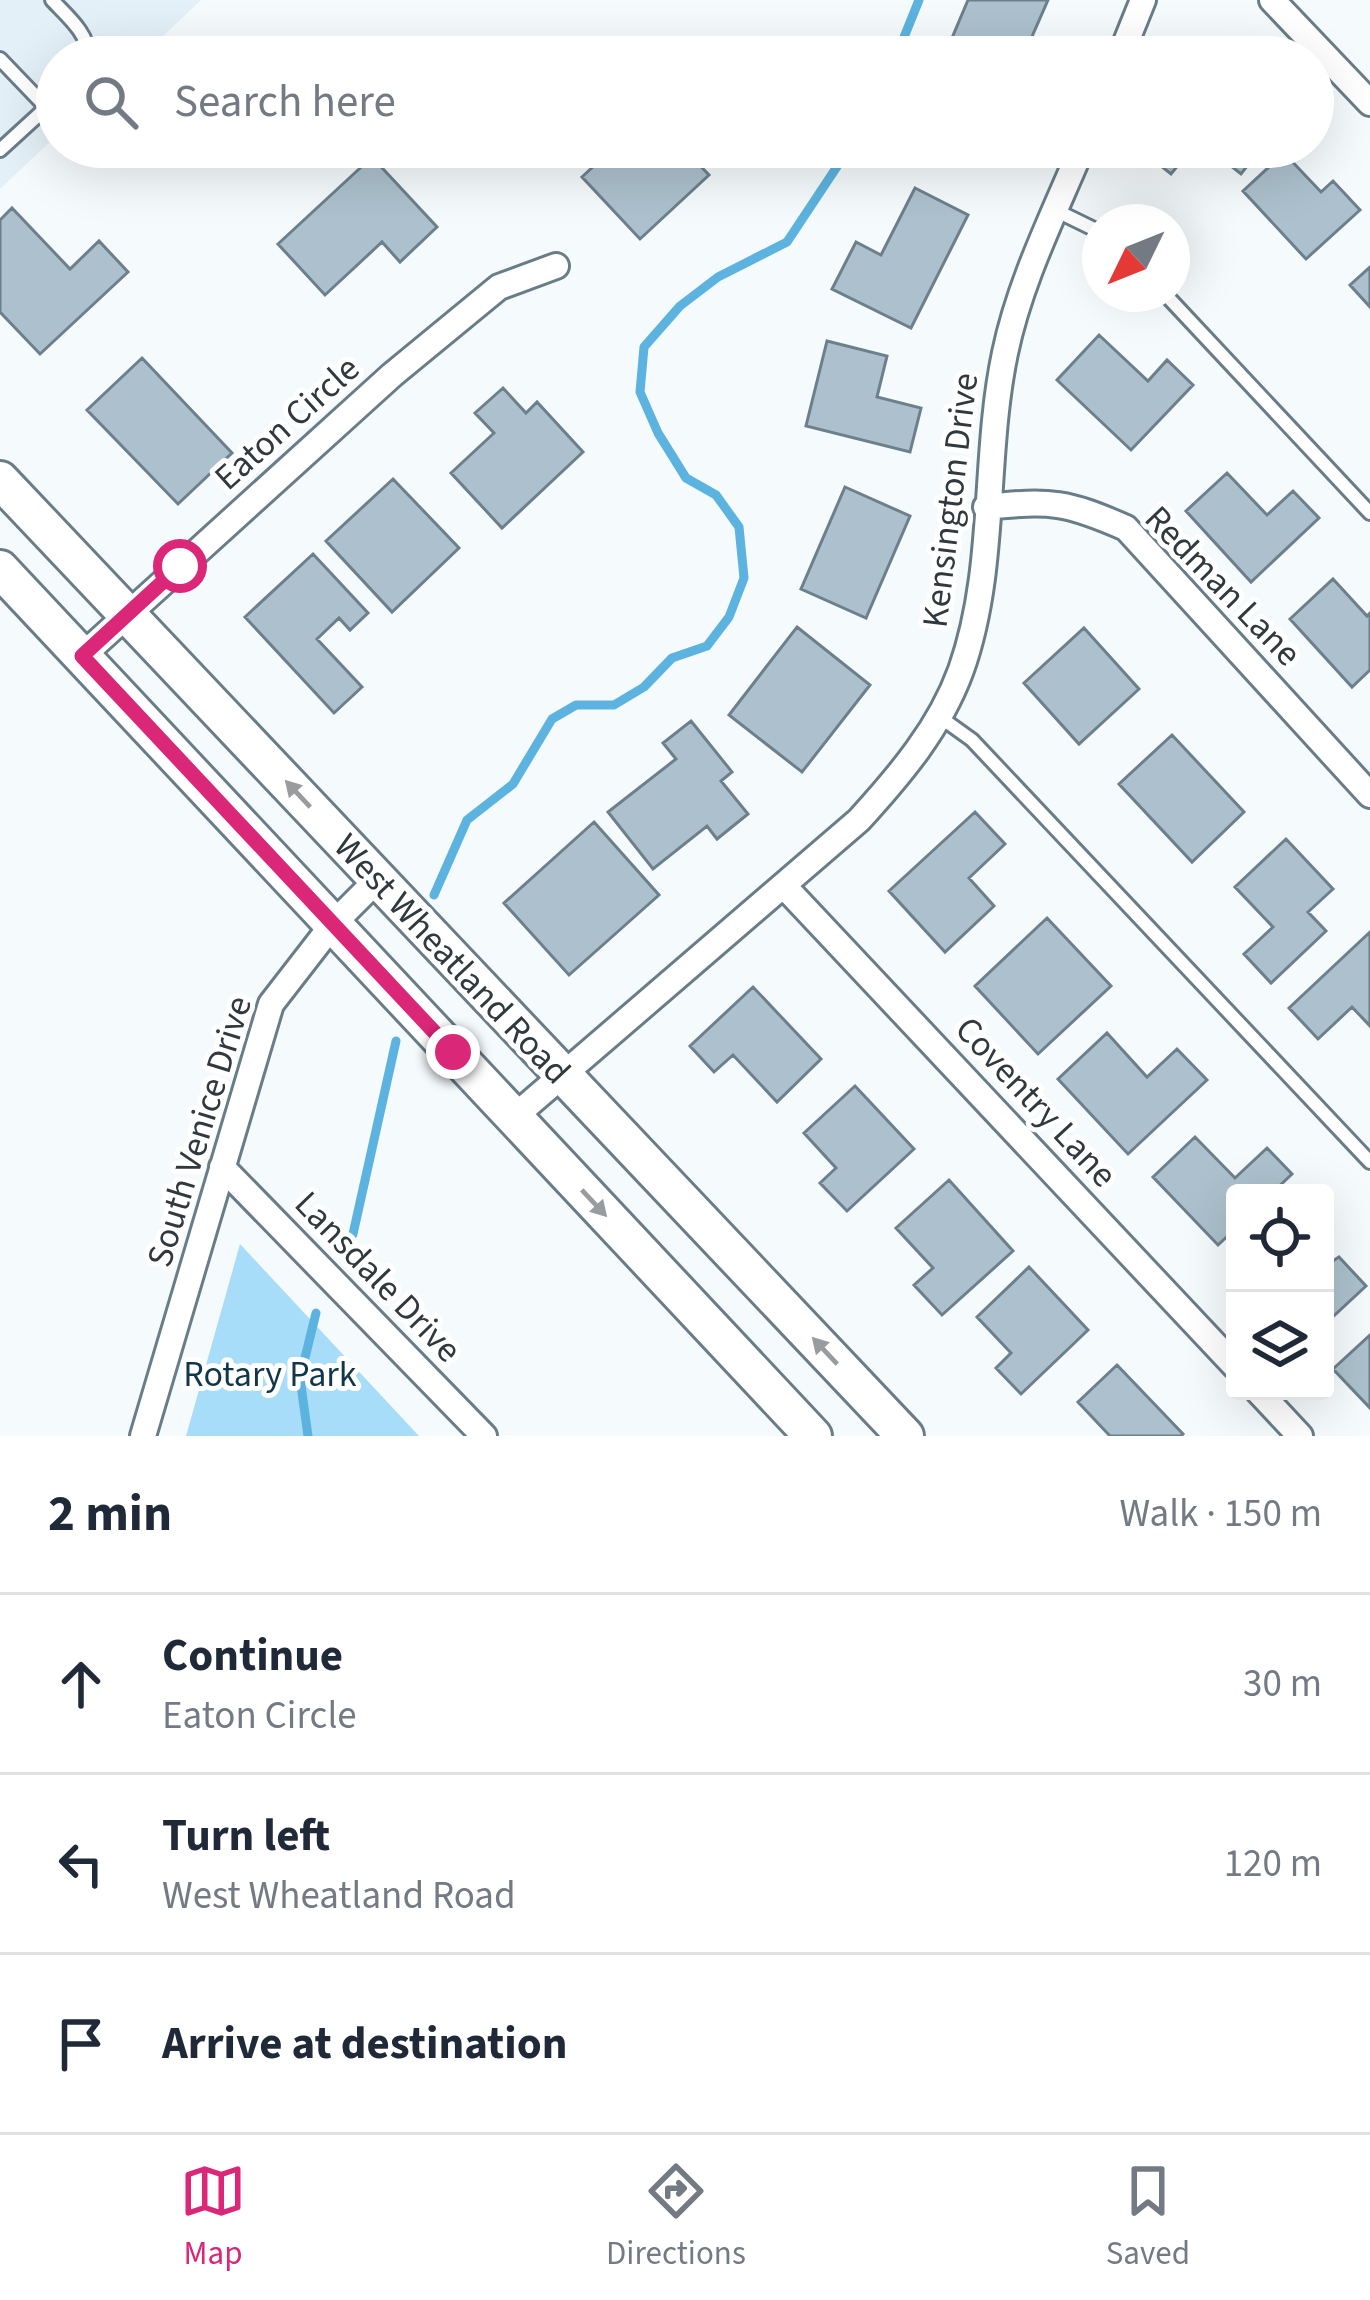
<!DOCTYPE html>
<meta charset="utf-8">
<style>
:root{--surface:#fff;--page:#f2f2f3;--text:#1f2937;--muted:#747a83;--line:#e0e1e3;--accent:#db2777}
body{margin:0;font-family:"Source Sans 3",sans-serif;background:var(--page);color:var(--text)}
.controls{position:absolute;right:36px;bottom:36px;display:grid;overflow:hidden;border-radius:12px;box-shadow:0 12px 48px #0002}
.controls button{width:108px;height:108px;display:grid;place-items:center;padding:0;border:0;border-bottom:3px solid var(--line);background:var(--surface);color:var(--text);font:60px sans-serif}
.compass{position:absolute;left:1082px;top:204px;width:108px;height:108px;border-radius:50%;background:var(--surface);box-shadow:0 12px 48px #0002;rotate:227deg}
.stop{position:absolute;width:36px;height:36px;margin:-27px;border:9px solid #db2777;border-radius:50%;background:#fff}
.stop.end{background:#db2777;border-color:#fff;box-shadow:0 3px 12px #0008}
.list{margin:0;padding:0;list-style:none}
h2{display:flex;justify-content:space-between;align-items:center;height:156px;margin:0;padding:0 48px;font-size:51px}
h2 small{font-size:39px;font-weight:400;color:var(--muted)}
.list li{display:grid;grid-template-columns:78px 1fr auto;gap:36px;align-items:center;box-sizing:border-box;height:180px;padding:0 48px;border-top:3px solid var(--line)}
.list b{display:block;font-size:45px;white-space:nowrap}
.list p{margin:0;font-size:39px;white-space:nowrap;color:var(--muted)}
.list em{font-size:39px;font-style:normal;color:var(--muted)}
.icon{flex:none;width:66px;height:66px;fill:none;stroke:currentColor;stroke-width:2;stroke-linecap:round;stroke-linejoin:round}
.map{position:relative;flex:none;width:1370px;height:1436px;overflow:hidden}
.search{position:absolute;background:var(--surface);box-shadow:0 12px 48px #0002;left:36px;right:36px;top:36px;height:132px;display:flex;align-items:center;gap:30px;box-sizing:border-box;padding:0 42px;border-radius:66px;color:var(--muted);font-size:45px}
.sheet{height:696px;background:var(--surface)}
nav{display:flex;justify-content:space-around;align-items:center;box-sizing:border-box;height:168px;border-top:3px solid var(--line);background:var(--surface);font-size:33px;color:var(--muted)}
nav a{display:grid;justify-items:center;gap:6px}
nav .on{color:var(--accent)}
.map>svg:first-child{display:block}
.built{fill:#e4f0f7}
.green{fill:#a8ddfa}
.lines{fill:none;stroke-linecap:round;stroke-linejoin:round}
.stream{stroke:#5cb3df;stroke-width:9}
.building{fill:#acc1cd;stroke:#6c808c;stroke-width:3}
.service-casing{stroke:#697d88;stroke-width:18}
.minor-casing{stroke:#697d88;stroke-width:30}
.secondary-casing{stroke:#697d88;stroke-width:42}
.service{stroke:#fff;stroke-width:12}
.minor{stroke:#fff;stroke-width:24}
.secondary{stroke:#fff;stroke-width:36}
.oneway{fill:#989c9e}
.route{stroke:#db2777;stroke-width:15}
.labels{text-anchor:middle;stroke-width:10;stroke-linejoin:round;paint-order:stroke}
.street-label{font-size:36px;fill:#30393e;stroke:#fff}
.park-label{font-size:36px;fill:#103749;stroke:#fff}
</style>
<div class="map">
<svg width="1370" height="1436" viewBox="0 0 1370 1436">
<rect width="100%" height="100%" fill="#f5fafc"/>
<path class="built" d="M0,0H201L141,57H57V135L0,189Z"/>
<path class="green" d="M240,1244L419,1436H186Z"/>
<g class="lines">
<path class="stream" d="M896,57L919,0
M434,895L467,820L513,784L552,719L576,705H614L644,687L672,658L707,646L729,617L744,578L739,527L716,495L686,478L658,433L640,392L644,347L680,306L718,277L787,242L850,147
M345,1250L353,1234L396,1041
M308,1436L300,1378L316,1313"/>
</g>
<path class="building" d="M968,0H1048L1023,57H944Z
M614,147H689L686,151L709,175L640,239L582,177Z
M1137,147H1193L1171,174Z
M1207,147H1262L1241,174Z
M1284,153L1321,192L1333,181L1360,210L1306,259L1243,191Z
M372,157L437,227L400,262L382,242L325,295L278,244Z
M915,188L968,215L911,328L832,289L856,242L881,255Z
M12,208L70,269L99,241L128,272L40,354L0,312V220Z
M1370,267V307L1350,285Z
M1099,335L1148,381L1167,360L1193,385L1131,450L1057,380Z
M827,341L887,356L877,397L921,408L910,452L806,426Z
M142,358L232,453L178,504L87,410Z
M503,388L526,413L537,402L583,452L502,528L451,473L494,433L475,413Z
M1227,473L1267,515L1293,491L1319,518L1251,582L1186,511Z
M393,479L459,548L392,612L326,541Z
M845,487L910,516L866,618L801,589Z
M313,554L368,613L350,630L339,618L317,639L362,687L334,713L245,617Z
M1333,579L1367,616L1370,613V670L1352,687L1290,619Z
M797,627L870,685L802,772L729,715Z
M1084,628L1139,689L1079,744L1024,683Z
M691,721L732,772L721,781L748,814L717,839L707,826L653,869L608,812L676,759L663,743Z
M1172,735L1244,812L1192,862L1119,784Z
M975,812L1005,844L969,878L994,906L945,952L889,891Z
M594,822L659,895L569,975L504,903Z
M1286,839L1333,889L1308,912L1326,931L1271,983L1244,954L1273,927L1235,887Z
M1047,918L1111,986L1038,1054L975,986Z
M1370,932V1026L1352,1007L1318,1039L1289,1008Z
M753,987L821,1059L777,1102L733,1055L714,1072L690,1046Z
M1107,1033L1147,1077L1177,1049L1207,1080L1128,1154L1058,1079Z
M855,1086L914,1149L847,1211L820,1183L836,1168L804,1133Z
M1195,1137L1235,1178L1267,1148L1292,1174L1272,1193H1235V1229L1218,1245L1153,1177Z
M949,1180L1013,1251L942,1315L914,1285L933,1268L896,1228Z
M1339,1257L1366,1286L1325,1324V1266Z
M1029,1267L1088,1330L1021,1394L996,1368L1011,1353L977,1317Z
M1370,1335V1408L1333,1369Z
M1117,1365L1183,1434L1181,1436H1110L1078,1402Z"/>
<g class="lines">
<defs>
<path id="service" d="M52,0C68,17 88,33 89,57
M0,59L47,108
M0,150L57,98
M1055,210L1100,232
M1165,294L1370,513
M940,717L972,740L1370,1162"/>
<path id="minor" d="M1272,0L1370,103
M1120,57L1143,0
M986,507C1051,500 1067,502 1126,528L1370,795
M82,656L392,375L499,287L556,266
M784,886L1235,1366
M514,1117L859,820C900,775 940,728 961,670C997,569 983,457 1005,353C1020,281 1054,214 1082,147
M222,1167L484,1436
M1258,1391L1300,1436
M143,1436L271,1004L333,924L378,879"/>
<path id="secondary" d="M0,480L905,1436
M0,569L813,1436"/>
</defs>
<use href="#service" class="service-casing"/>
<use href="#minor" class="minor-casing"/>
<use href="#secondary" class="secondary-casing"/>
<use href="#service" class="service"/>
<use href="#minor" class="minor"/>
<use href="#secondary" class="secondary"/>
</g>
<defs><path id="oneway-solid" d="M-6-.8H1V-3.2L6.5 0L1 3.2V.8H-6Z" transform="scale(3)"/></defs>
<g class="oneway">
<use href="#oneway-solid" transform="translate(298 794) rotate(-133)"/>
<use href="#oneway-solid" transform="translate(594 1203) rotate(47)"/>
<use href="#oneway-solid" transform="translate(825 1351) rotate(-133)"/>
</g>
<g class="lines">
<path class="route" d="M180,566L82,656L453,1052"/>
</g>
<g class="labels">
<g class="street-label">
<text transform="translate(286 422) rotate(-42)" y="13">Eaton Circle</text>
<text transform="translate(949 500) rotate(-83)" y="13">Kensington Drive</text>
<text transform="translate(1224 585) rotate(46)" y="13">Redman Lane</text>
<text transform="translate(453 958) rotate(47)" y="13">West Wheatland Road</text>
<text transform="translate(1037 1101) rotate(47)" y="13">Coventry Lane</text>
<text transform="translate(198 1131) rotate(-73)" y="13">South Venice Drive</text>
<text transform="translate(379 1276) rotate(46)" y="13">Lansdale Drive</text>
</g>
<g class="park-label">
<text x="270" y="1386">Rotary Park</text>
</g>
</g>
</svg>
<div class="controls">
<button><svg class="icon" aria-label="locate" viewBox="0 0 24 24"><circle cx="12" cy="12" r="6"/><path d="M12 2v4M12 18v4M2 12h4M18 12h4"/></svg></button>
<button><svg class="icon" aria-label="layers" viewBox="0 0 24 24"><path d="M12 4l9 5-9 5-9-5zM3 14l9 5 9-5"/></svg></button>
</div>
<svg class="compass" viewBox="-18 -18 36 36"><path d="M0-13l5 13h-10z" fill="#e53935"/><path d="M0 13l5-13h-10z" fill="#747a83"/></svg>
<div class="stop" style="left:180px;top:566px"></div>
<div class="stop end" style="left:453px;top:1052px"></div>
<div class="search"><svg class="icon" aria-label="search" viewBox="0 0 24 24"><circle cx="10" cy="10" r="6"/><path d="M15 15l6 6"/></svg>Search here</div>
</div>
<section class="sheet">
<h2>2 min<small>Walk · 150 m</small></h2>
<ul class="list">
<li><svg class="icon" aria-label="ahead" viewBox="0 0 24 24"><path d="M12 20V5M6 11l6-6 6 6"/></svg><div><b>Continue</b><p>Eaton Circle</p></div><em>30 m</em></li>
<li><svg class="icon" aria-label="left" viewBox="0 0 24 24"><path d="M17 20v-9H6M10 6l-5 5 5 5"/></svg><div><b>Turn left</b><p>West Wheatland Road</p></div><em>120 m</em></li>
<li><svg class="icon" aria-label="arrive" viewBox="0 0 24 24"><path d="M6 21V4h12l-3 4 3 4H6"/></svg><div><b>Arrive at destination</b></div></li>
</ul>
</section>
<nav>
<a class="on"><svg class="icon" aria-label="map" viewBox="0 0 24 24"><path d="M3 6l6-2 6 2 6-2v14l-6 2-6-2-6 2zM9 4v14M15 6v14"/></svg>Map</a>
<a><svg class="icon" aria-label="directions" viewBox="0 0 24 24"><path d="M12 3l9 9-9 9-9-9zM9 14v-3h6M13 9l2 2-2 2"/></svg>Directions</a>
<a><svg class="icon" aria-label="saved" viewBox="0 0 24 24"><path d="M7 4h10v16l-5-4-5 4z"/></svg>Saved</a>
</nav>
